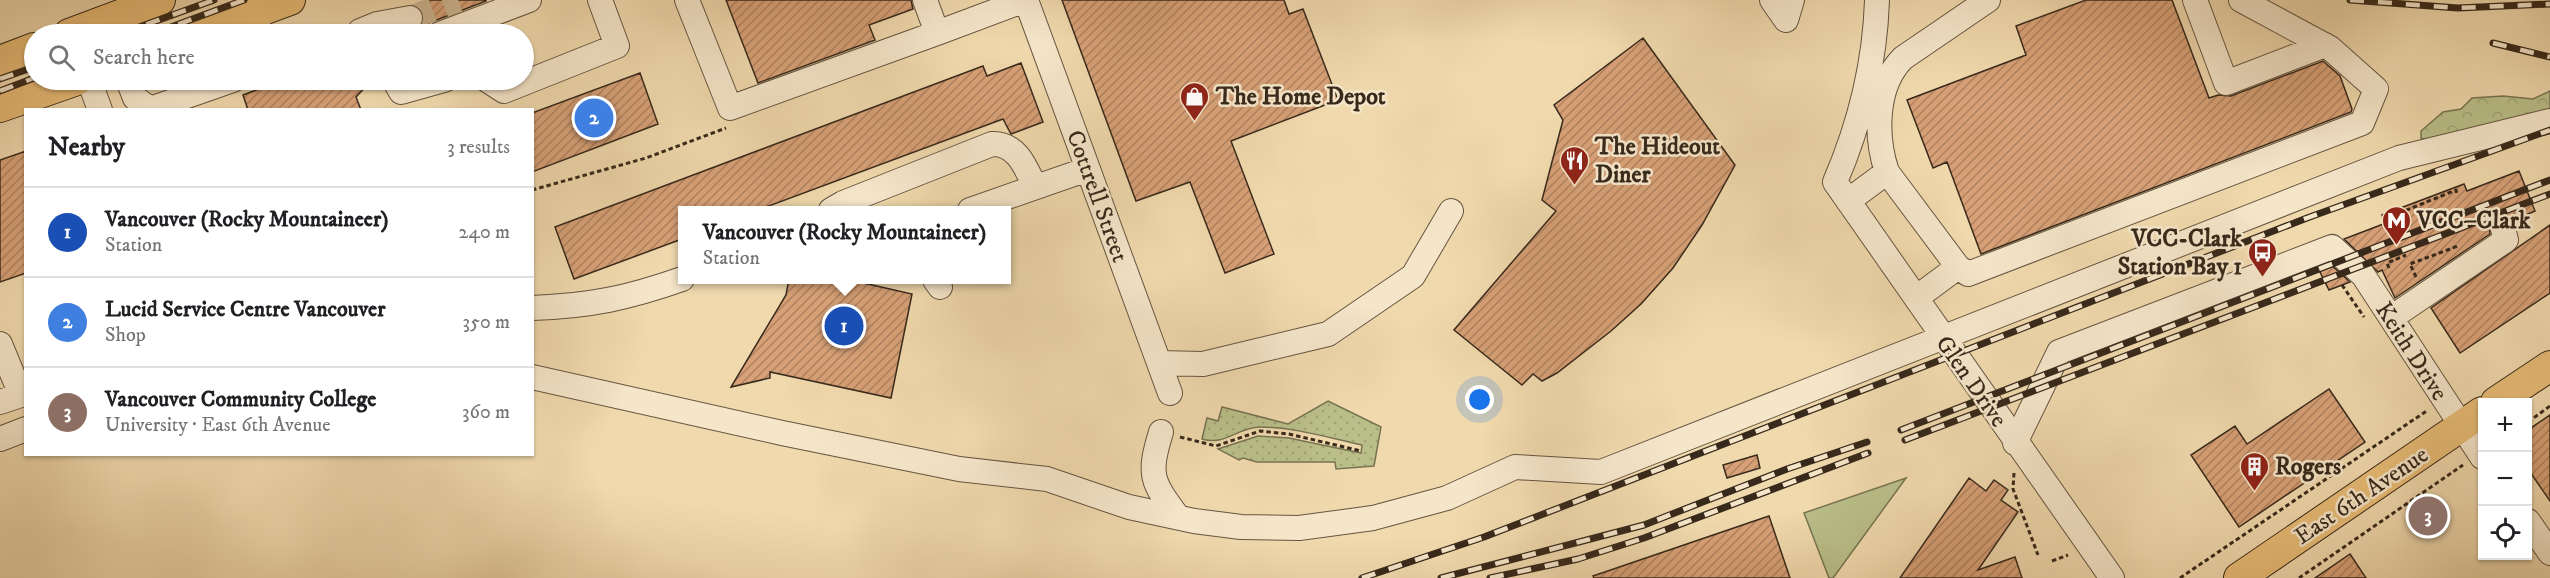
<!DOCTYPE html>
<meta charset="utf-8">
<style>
:root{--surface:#fff;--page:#f6f6f6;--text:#202124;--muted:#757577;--line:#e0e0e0;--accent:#ea580c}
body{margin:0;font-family:"IM FELL DW Pica",serif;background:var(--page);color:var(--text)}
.controls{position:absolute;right:18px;bottom:18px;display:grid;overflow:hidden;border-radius:0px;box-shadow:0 2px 4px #0004}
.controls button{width:54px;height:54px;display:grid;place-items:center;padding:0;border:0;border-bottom:2px solid var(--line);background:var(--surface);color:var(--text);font:30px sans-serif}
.you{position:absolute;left:1480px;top:400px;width:21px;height:21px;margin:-15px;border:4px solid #fff;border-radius:50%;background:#1a73e8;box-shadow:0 0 0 9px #1a73e833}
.badge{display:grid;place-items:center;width:39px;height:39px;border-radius:50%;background:var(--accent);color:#fff;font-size:20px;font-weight:700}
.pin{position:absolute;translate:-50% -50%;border:3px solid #fff;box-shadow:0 2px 6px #0006}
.popup{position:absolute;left:678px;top:206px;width:333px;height:78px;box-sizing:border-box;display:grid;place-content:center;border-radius:0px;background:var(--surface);filter:drop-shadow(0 2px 4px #0005);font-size:20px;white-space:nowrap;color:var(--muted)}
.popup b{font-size:22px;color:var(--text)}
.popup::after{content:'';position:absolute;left:50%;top:100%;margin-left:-12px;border:12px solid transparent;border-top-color:var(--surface)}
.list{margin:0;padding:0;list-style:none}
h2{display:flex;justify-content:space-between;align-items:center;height:78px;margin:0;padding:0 24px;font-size:26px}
h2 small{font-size:20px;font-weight:400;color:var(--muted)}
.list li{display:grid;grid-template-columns:39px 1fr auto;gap:18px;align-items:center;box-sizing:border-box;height:90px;padding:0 24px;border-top:2px solid var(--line)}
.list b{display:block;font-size:22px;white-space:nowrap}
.list p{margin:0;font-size:20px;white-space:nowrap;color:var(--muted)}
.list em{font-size:20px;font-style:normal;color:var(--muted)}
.icon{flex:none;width:33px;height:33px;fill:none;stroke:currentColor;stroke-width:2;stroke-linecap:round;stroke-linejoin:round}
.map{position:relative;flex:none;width:2550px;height:578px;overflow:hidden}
.search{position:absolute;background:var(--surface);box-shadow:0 2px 4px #0004;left:24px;top:24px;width:510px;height:66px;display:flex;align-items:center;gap:15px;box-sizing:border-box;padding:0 21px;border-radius:33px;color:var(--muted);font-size:22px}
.panel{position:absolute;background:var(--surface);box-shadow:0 2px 4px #0004;left:24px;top:108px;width:510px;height:348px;border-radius:0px}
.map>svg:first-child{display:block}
.green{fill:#babf89;stroke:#787452;stroke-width:1.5}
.forest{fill:url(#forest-crowns);stroke:#787452;stroke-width:1.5}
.garden{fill:url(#garden-dots);stroke:#787452;stroke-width:1.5}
.building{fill:url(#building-hatch);stroke:#37291b;stroke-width:1.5}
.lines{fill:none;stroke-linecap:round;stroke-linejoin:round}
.minor-tunnel{stroke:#cbb690;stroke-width:24;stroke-dasharray:24 12;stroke-linecap:butt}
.minor-casing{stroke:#655540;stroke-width:26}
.major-casing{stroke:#37291b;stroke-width:32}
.path{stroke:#37291b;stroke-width:3;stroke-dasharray:4.5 3;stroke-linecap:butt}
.minor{stroke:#f5e6ca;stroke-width:24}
.major{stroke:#e8bc76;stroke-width:30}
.rail-casing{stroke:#37291b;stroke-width:7}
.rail{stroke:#f5e6ca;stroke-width:4.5;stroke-dasharray:14;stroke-linecap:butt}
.labels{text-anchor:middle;stroke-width:5;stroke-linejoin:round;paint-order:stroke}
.poi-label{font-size:24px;font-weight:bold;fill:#37291b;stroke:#f5e6ca;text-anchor:start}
.street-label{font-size:24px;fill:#37291b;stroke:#f5e6ca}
</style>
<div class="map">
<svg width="2550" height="578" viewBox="0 0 2550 578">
<defs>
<pattern id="forest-crowns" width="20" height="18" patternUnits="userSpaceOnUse" patternTransform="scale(1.5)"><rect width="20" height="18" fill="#babf89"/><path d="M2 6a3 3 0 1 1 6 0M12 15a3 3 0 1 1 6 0" fill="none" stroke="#a0a476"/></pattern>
<pattern id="garden-dots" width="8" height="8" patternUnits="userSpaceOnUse" patternTransform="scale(1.5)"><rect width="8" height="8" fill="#babf89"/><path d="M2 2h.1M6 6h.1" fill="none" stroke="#a0a476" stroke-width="1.8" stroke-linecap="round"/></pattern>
<pattern id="building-hatch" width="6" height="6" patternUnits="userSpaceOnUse" patternTransform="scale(1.5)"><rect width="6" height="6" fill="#d7a076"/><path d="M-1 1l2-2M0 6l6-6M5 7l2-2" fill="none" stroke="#af8260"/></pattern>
</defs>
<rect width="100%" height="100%" fill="#f0d9ad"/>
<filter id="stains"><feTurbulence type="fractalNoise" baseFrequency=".00333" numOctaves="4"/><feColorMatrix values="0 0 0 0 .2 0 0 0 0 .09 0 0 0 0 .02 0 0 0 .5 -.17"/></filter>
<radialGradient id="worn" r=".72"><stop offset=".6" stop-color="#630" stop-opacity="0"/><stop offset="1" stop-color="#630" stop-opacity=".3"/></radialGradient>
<path class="green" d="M1906,478L1833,578H1829L1804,513Z"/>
<path class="forest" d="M2550,91V116L2430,142L2421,138V131L2443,112L2461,109L2472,98L2503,96L2533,99Z"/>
<path class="garden" d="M1328,401L1381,427L1374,466L1336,469L1335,462H1257L1243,458L1239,460L1218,449L1258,436L1289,438L1361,453L1362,445C1329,438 1294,427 1260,427C1238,427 1226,446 1202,439L1207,418L1218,421L1222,407L1288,424Z"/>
<path class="building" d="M429,0H486V1L421,26L424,15L416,5Z
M726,0H911L913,9L869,25L875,40L758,83Z
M1062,0H1284L1289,14L1303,9L1338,100L1231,141L1274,254L1225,273L1190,182L1136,201Z
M2086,0H2172L2209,98L2218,95L2231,96L2323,61L2340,76L2352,109L2351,112L1981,254L1947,162L1933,168L1907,100L2026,55L2016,26Z
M1643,38L1735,165L1702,225L1673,268L1641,304L1611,331L1557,373L1542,381L1533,374L1522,385L1454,330L1556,211L1542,200L1563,120L1554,105Z
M1021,63L1043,122L1011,134L1003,119L758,210H682V239L574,279L555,227L983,66L987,76Z
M640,73L658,124L532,172V113Z
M283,80H372L356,97L361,110H248L243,95Z
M26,151V273L0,282V160Z
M2519,171L2535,211L2514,220L2506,215L2493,219L2489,226L2490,234L2395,298L2382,270L2378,272L2344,239L2386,223L2382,215L2464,184L2467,191Z
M2550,225V293L2460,353L2431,308Z
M2329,263L2350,282L2329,290L2318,268Z
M789,279H846L912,294L891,398L770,372V378L731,387L786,295Z
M2329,389L2365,442L2239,527L2191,455L2235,426L2247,444Z
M2550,415V501L2528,469V430Z
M1757,455L1760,468L1727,478L1723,465Z
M1969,478L1986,491L1994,480L2008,490L2001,500L2018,512L1978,570L2015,557L2022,578H1900Z
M1769,516L1790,578H1594L1593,576Z
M2350,554L2366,578H2315Z"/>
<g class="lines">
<path class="minor-tunnel" d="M410,18L458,0"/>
<defs>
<path id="minor" d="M249,0L261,34
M687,0L730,108L937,33
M925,0L937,33L1025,0
M1026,0L1170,393
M1772,0L1786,20L1792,0
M1877,0C1875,63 1860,124 1835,182L2112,578
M2195,0L2226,83L2325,45
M360,31L377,24L410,18
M440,34L529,0
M89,80L100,110
M128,80L135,98L150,109L233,80
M394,80L401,92L444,80
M487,80L504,91L617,46L600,0
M1887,172L1958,267L1968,274L2362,123L2376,89L2330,48L2241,0
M1848,201L1887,172C1875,136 1875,86 1903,58L1988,0
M831,210L843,203L992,144C1017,143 1026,168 1035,187
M970,210L1088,169
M935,280L940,287
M1916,298L1958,267
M532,308C590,306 628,298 682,279
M2391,318L2506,240L2503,229
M0,344L21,395L0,402
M1159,363L1203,364L1328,334L1413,276L1451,211
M532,377L782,433L959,469L1047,479L1129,507L1194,521L1241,527L1299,528L1373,518L1447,498L1515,467L1601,472L2399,158L2550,121
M1161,432C1148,475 1151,481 1178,517
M0,439L26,429
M2015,443L2059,352L2332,247L2363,275L2482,457
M2528,521L2550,553"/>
<path id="major" d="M69,34L160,0
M197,34L290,0
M0,61L34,48
M0,107L77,80
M2496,402L2550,366
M2239,578L2482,412"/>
</defs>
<use href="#minor" class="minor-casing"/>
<use href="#major" class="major-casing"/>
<path class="path" d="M532,190L646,158L726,128
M2392,216L2456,190L2457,194
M2389,268L2387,263L2406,255
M2416,277L2410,264L2458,246
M2342,285L2364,317
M2528,422L2550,406
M1180,437L1216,446L1260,431L1289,434L1361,451
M2014,473L2013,489L2038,555
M2052,561L2068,555
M2180,578L2428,410
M2299,578L2463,465"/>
<use href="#minor" class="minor"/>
<use href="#major" class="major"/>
<defs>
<path id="rail" d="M2350,0L2458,8L2550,4
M120,34L214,0
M152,34L244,0
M2493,43L2550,57
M0,79L34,67
M0,91L34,78
M1901,430L2550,180
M1905,440L2550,194
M1362,578L1484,537L2307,218L2550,130
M1441,578L1644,525L1787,469L1867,442
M1490,578L1578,559L1644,538L1868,453"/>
</defs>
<use href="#rail" class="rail-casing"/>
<use href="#rail" class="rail"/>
</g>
<defs>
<symbol id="shop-pin" viewBox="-11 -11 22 30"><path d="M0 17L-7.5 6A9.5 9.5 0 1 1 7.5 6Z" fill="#8f2418" stroke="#f5e6ca"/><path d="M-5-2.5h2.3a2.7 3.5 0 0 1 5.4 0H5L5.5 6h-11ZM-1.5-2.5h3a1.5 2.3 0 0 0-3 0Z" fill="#fff"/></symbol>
<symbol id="restaurant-pin" viewBox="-11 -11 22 30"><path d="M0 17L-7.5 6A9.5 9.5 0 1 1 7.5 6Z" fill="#8f2418" stroke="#f5e6ca"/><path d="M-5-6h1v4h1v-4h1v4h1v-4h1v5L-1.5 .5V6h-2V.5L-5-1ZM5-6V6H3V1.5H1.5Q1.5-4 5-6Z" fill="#fff"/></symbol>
<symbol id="metro-pin" viewBox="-11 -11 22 30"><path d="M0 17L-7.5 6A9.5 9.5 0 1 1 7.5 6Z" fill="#8f2418" stroke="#f5e6ca"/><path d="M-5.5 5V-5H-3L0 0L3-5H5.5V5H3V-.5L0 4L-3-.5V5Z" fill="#fff"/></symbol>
<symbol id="bus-pin" viewBox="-11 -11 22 30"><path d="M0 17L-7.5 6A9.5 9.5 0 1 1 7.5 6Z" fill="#8f2418" stroke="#f5e6ca"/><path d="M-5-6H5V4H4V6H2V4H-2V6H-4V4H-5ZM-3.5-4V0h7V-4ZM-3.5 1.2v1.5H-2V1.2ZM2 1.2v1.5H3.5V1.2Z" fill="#fff"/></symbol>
<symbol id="building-pin" viewBox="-11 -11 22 30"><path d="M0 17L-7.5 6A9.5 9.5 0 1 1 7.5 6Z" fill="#8f2418" stroke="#f5e6ca"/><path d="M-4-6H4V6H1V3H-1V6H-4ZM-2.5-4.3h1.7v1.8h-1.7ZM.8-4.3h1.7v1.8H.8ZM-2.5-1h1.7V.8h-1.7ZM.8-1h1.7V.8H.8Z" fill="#fff"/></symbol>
</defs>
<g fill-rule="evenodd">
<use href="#shop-pin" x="1178" y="80" width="33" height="45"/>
<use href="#restaurant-pin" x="1558" y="144" width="33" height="45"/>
<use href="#metro-pin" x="2380" y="204" width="33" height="45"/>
<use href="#bus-pin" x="2246" y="236" width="33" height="45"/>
<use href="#building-pin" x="2238" y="450" width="33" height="45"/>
</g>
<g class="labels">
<g class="poi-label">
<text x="1216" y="104">The Home Depot</text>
<text x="1595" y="154">The Hideout<tspan x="1595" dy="28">Diner</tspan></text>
<text x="2417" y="228">VCC–Clark</text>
<text x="2242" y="246" text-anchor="end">VCC-Clark<tspan x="2242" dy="28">Station Bay 1</tspan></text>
<text x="2275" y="474">Rogers</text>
</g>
<g class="street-label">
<text transform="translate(1098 196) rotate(70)" y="8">Cottrell Street</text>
<text transform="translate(2412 351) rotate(57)" y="8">Keith Drive</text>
<text transform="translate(1972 381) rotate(55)" y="8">Glen Drive</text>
<text transform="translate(2361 495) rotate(-34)" y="8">East 6th Avenue</text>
</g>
</g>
<rect width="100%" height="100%" filter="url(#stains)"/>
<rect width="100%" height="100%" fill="url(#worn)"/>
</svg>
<div class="controls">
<button>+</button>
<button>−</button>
<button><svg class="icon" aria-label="locate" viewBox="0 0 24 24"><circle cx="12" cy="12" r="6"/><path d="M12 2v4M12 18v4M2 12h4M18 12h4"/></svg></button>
</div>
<div class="you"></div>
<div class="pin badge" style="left:844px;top:326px;background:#1a4fb4">1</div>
<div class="popup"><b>Vancouver (Rocky Mountaineer)</b>Station</div>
<div class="pin badge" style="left:594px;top:118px;background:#3f7fe0">2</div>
<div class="pin badge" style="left:2428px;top:516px;background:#8d6e63">3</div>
<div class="search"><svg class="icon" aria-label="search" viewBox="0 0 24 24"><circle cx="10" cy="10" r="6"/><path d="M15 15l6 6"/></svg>Search here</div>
<section class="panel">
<h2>Nearby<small>3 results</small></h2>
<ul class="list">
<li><span class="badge" style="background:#1a4fb4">1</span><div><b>Vancouver (Rocky Mountaineer)</b><p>Station</p></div><em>240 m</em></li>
<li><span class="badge" style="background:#3f7fe0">2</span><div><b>Lucid Service Centre Vancouver</b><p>Shop</p></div><em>350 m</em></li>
<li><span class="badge" style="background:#8d6e63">3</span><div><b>Vancouver Community College</b><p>University · East 6th Avenue</p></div><em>360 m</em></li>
</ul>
</section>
</div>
